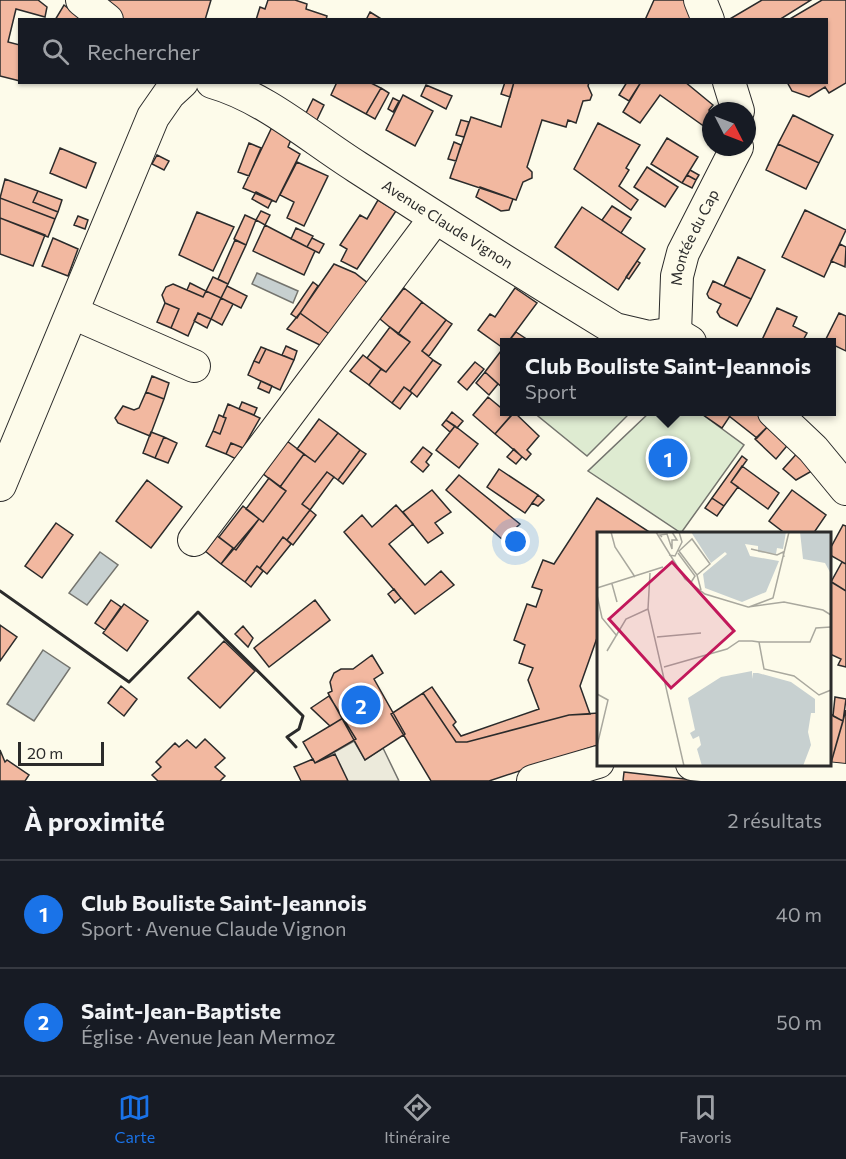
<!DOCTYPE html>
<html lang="fr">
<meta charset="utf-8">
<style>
:root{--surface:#171b24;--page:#242831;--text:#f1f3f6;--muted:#9ea1a6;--line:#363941;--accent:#1a73e8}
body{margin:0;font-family:Commissioner,sans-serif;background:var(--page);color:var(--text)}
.compass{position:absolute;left:702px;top:102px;width:54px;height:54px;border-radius:50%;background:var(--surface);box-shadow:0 2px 4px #0004;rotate:132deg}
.scale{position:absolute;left:18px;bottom:15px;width:86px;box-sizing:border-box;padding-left:6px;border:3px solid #2b2b2b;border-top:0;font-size:16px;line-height:21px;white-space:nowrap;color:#2b2b2b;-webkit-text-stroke:4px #fdfbea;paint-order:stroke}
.you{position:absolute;left:516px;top:542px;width:21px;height:21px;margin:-15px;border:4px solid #fff;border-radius:50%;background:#1a73e8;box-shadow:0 0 0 9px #1a73e833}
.badge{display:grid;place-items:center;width:39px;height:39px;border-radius:50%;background:var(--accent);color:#fff;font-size:20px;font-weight:700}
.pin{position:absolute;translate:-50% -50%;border:3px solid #fff;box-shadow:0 2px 6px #0006}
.popup{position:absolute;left:500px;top:338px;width:336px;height:78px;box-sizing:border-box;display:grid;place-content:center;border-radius:0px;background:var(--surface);filter:drop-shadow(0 2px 4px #0005);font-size:20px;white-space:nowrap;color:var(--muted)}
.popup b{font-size:22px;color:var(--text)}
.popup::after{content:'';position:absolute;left:50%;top:100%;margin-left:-12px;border:12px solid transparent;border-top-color:var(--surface)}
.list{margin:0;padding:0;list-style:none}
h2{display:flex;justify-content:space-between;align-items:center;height:78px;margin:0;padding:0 24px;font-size:26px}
h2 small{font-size:20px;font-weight:400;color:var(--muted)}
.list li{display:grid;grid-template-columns:39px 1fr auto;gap:18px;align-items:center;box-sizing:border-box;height:108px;padding:0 24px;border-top:2px solid var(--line)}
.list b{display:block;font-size:22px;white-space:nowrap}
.list p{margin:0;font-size:20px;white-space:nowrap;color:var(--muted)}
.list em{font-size:20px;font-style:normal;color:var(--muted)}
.icon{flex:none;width:33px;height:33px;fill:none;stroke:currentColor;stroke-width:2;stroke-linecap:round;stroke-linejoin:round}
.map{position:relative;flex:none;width:846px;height:781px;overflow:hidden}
.search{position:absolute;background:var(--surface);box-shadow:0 2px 4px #0004;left:18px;right:18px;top:18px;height:66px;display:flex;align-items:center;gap:15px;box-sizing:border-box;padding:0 21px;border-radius:0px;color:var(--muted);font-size:22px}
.sheet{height:294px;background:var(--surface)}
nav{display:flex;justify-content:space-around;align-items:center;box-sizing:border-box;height:84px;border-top:2px solid var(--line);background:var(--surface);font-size:16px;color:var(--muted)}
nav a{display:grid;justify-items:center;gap:3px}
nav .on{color:var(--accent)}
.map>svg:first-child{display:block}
.green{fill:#deebd1;stroke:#74746e;stroke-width:1.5}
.parking{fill:#eceadb;stroke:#74746e;stroke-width:1.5}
.water{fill:#c7d0d0;stroke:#74746e;stroke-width:1.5}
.building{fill:#f2b8a0;stroke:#2b2b2b;stroke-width:1.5}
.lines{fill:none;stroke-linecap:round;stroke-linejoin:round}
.minor-casing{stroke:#2b2b2b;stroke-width:34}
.minor{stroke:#fdfbea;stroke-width:32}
.wall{stroke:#2b2b2b;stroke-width:3}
.labels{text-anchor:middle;stroke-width:4.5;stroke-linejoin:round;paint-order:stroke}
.street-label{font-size:15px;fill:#2b2b2b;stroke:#fdfbea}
.inset-road{fill:none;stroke:#a9a89e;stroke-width:1.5}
.view{fill:#c2185b;fill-opacity:0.15;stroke:#c2185b;stroke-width:3}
.inset-edge{fill:none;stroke:#2b2b2b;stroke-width:3}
</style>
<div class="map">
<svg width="846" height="781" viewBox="0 0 846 781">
<rect width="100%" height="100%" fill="#fdfbea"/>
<path class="green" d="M533,412H623L628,415L587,456Z
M650,412H699L744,445L681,533L588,471Z"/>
<path class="parking" d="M354,741L365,760L383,748L399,781H301L315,763Z"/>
<path class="water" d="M257,273L298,291L293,303L252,284Z
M100,552L118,565L87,605L69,593Z
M43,650L70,668L34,721L7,704Z"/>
<path class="building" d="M0,0H38L47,7L45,17L16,9L8,42L20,45V81L0,76Z
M98,0H211L205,20H123Z
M268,0H295L307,4L306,9L327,16L326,20H256L260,7L265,9Z
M654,0H687L695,20H645Z
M762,0H811L779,20H728Z
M822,0H846V83L829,93L825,87L809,97L792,91L787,82H826V20H788Z
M64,5L83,20H55Z
M370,12L383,20H366Z
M337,82H369L381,88L366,114L331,95Z
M505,82H514L510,97L501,94Z
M514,82H589L588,86L592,95L590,100L583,101L576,123L568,120L566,127L542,120L527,167L532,172V178L523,182L516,200L450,178L471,117L501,127Z
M627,82H641L629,101L619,95Z
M641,82H685L713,105L709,110L711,118L705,127L660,95L640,123L623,112Z
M426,85L452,96L446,109L421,96Z
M381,88L389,93L375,119L366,114Z
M403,95L433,111L415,146L386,130Z
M393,98L399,101L393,112L388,109Z
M313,99L324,105L314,126L302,121Z
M793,115L833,135L819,163L778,144Z
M461,120L469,122L464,137L456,135Z
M598,123L640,145L626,168L629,170L619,186L638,200L631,210L574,169Z
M272,127L292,137L288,147L300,154L276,202L243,188Z
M667,138L698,157L682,183L651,164Z
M454,142L461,145L456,161L448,159Z
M249,143L261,148L249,176L238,172Z
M778,144L819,163L806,189L766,170Z
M60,148L96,163L86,188L50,173Z
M157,155L169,161L164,170L152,164Z
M297,162L328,176L304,226L287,218L294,202L280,195Z
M647,167L678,187L665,207L634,187Z
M690,170L699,175L696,180L687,175Z
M687,175L696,180L692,188L682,183Z
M5,179L38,191L33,202L58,212L55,219L0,198Z
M480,187L513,199L509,210L501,211L476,197Z
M38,191L62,200L58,212L33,202Z
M256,192L272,200L268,208L252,199Z
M0,198L55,219L48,237L0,218Z
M378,200L396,211L357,269L341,261L347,249L340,245L360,215L367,219Z
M612,206L631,218L621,233L602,220Z
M582,207L645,249L618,290L555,247Z
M805,210L846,230L824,277L782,257Z
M261,211L270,215L265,225L256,220Z
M197,212L234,227L213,271L179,255Z
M245,215L256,220L246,245L234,239Z
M78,216L88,220L85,229L74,225Z
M0,218L45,235L33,266L0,254Z
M265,225L315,251L304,275L253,251Z
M296,228L313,236L307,247L291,239Z
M53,238L78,249L68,276L42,266Z
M312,238L324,244L319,253L307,247Z
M235,240L246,245L228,284L218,279Z
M840,244L846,247L845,267L831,261Z
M738,257L765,270L751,299L724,286Z
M637,261L640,263L629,279L626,277Z
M334,264L355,273L369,284L332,336L300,313Z
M213,277L228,284L221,298L206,291Z
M713,281L751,299L737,326L720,317L717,312L721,304L709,298L707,294Z
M313,282L318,286L297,318L291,314Z
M190,283L206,291L203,297L187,290Z
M173,284L203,297L206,291L221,298L211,319L198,313L188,336L171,328L179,309L165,303L162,295L166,287Z
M227,286L247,296L241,308L221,298Z
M404,288L422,302L398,334L380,319Z
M515,288L537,303L508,342H504L503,348L478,330L490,314L495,317Z
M221,298L233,304L222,325L211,319Z
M422,302L446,320L422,351L433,360L410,391L404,387L392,403L369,385L381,369L386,372L410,342L398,334Z
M165,303L179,309L171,328L157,322Z
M777,308L797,317L793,326L807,333L802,342H761Z
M198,313L211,319L207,328L194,321Z
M300,313L332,336L326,348L287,329Z
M839,313L846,316V351L825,341Z
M446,320L452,324L429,356L422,351Z
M390,327L410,342L386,372L367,358Z
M516,332L531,342H508Z
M286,346L297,351L294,360L282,355Z
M261,347L266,349L259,363L254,361Z
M504,347V389L485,372Z
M266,349L294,360L280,390L248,375L254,361L259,363Z
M363,355L381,369L369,385L350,371Z
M433,360L441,365L417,397L410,391Z
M475,362L484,369L467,390L458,382Z
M485,372L498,384L489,395L476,383Z
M152,376L169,383L164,399L146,392Z
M261,381L272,386L269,393L258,388Z
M404,387L412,393L400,409L392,403Z
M146,392L164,399L150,436L118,423L115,418L123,406L134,410L139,408Z
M488,397L511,416L495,434L473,415Z
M242,402L257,408L254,415L239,409Z
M228,404L260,418L243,448L231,443L226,454L206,446L213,431L220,434L226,418L223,417Z
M452,412L463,421L457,428L446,420Z
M514,412L539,436L527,450L531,454L526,460L495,434Z
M699,412H724L730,416L722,428Z
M724,412H760L772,422L757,438Z
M219,415L226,418L220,434L213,431Z
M319,419L338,433L315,462L297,449Z
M446,420L455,426L450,432L442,425Z
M772,422L791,441L776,459L755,439Z
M455,426L478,444L459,468L436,450Z
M151,432L164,437L155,458L143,453Z
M338,433L360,450L338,480L327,472L302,504L310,510L287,540L283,537L260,568L257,566L245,582L221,564L259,519L263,522L286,491L280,487L304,454L315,462Z
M164,437L177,443L168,463L155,458Z
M287,441L304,454L280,487L262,473Z
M231,443L243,448L238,460L226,454Z
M423,447L432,454L426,462L429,465L423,472L411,462Z
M514,449L522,457L516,464L507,457Z
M360,450L366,454L343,484L338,480Z
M800,450L817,468L796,480L783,469Z
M742,456L747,460L731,482L738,487L724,506L712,498Z
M742,466L779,493L768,509L731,482Z
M499,469L538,495L525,513L487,487Z
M327,472L334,477L310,510L302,504Z
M459,475L520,524L503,540L446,490Z
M269,478L286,491L263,522L246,509Z
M147,480L182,507L151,548L116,521Z
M432,490L451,512L435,523L443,533L428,543L403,512Z
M792,490L826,515L813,534H786L769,521Z
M538,495L544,500L538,506L532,503Z
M597,498L651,533L598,534V635L580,686L590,714L569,715L467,742H456L423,693L432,687L456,722L453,725L461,736L539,709L528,680L533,668L519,663L525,645L514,640L527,604L536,607L542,590L532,587L543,560L554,564Z
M712,498L724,506L717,516L705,508Z
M396,505L413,524L389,544L425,585L441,571L454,585L415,614L344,532L362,515L372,527Z
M243,506L259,519L236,550L219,537Z
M310,510L316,515L293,545L287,540Z
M56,523L73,535L42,578L25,566Z
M843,525L846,526V564L830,555V549Z
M217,536L233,548L221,564L205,551Z
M283,537L291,544L267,574L260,568Z
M842,562L846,564V591L831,582Z
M257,566L263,571L251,587L245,582Z
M830,581L846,591V667L838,665L841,659L830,654Z
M394,589L401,598L395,603L388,594Z
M111,600L121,607L105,630L95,623Z
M315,600L330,620L269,667L254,648Z
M124,604L148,621L127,651L103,633Z
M0,625L17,637L0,661Z
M243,626L253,638L248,647L235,634Z
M224,641L255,671L220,708L188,678Z
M372,655L383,673L374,679L405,734L365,760L328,693L332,691L330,682L334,673L341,669H353Z
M121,686L137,699L124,716L108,703Z
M423,693L456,742H467L569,715L598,713V745L489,781H431L391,714Z
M329,696L343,718L330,726L311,708Z
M835,697L846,699L843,721L833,716Z
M846,710V764L831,763L836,745Z
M830,714L843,721L831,763H830Z
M343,718L356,739L315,763L303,742Z
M205,739L225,758L215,767L225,776L220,781H158L152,775L161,767L156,762L175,743L179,747L187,740L196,748Z
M0,750L5,762L7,760L29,775L25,781H0Z
M335,754L348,781H301L294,767L313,759L315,763Z
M624,772L702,781H623Z"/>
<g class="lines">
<defs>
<g id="minor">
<path d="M82,0L107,20"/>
<path d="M700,0L708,20"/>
<path id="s1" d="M212,82C265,97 311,138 357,167C442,222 528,276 615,329L649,337L675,333L690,342"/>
<path d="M729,82L738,111"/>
<path d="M73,313L194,366"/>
<path id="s2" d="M675,333L677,276L683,253L737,147"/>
<path d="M774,412L813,449L846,489"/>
<path d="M0,485L153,117L169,94L182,82"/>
<path d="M194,540L435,218"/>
<path d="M692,764L846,780"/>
<path d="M533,781L598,762"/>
</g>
</defs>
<use href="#minor" class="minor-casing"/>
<use href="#minor" class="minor"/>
<path class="wall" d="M0,591L129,682L198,612L303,716L299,729L287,737L296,747"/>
</g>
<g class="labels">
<g class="street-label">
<text dy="5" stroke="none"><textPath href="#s1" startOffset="276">Avenue Claude Vignon</textPath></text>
<text dy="5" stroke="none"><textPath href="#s2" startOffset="99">Montée du Cap</textPath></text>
</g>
</g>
<g transform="translate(597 532)">
<rect width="234" height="234" fill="#fdfbea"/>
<path d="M94,0H189L186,17L180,16L179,22L161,20V14L148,12L153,24L182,29L169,60L145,70L108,56L106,42L130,22L128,20L114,31ZM203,0H234V42L228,31L206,27ZM155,139V147L156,141H161L194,150L218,167V181H214L211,200L214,213L206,234H105L100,217L104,213L102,204L96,207L93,201L98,198L91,166L124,145Z" fill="#c7d0d0"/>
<path class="inset-road" d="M14,0L18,15L38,45M59,0L88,47L108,62L151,75L187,70L226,78L234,83M65,5L63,3L70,2L75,17V8H80L75,0M154,17L180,23L186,20L187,25M81,21L98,44L93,52M72,23L78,24L85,10L82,0M53,41L51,77L87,234M100,43L82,19L95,7L113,32L100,43L104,58M15,52L20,70M0,56L66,35M0,63L5,86L20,104M152,75L176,66L192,0M60,105L104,101M162,110H213L219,96L234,95M10,119L29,87L51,77M67,135L130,117L142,109H155L162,110L167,137L197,144L222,163L234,158M0,162L11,168L0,214"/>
<path class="view" d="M75,30L137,99L74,156L12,87Z"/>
<rect width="234" height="234" class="inset-edge"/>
</g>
</svg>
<svg class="compass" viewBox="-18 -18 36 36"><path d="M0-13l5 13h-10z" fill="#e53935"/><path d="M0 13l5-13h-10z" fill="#9ea1a6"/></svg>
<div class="scale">20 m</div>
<div class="you"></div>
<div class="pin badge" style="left:668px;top:458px">1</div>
<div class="popup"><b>Club Bouliste Saint-Jeannois</b>Sport</div>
<div class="pin badge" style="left:361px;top:705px">2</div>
<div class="search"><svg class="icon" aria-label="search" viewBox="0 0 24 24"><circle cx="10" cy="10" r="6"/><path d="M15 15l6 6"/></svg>Rechercher</div>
</div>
<section class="sheet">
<h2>À proximité<small>2 résultats</small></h2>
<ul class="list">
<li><span class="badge">1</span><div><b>Club Bouliste Saint-Jeannois</b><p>Sport · Avenue Claude Vignon</p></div><em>40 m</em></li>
<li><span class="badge">2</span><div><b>Saint-Jean-Baptiste</b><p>Église · Avenue Jean Mermoz</p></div><em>50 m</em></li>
</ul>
</section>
<nav>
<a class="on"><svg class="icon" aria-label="map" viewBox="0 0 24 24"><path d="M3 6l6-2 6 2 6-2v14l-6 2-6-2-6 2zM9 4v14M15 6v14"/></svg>Carte</a>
<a><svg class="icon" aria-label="directions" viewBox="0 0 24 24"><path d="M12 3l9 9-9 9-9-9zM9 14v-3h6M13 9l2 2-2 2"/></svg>Itinéraire</a>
<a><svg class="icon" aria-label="saved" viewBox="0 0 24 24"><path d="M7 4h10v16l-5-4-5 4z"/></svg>Favoris</a>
</nav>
